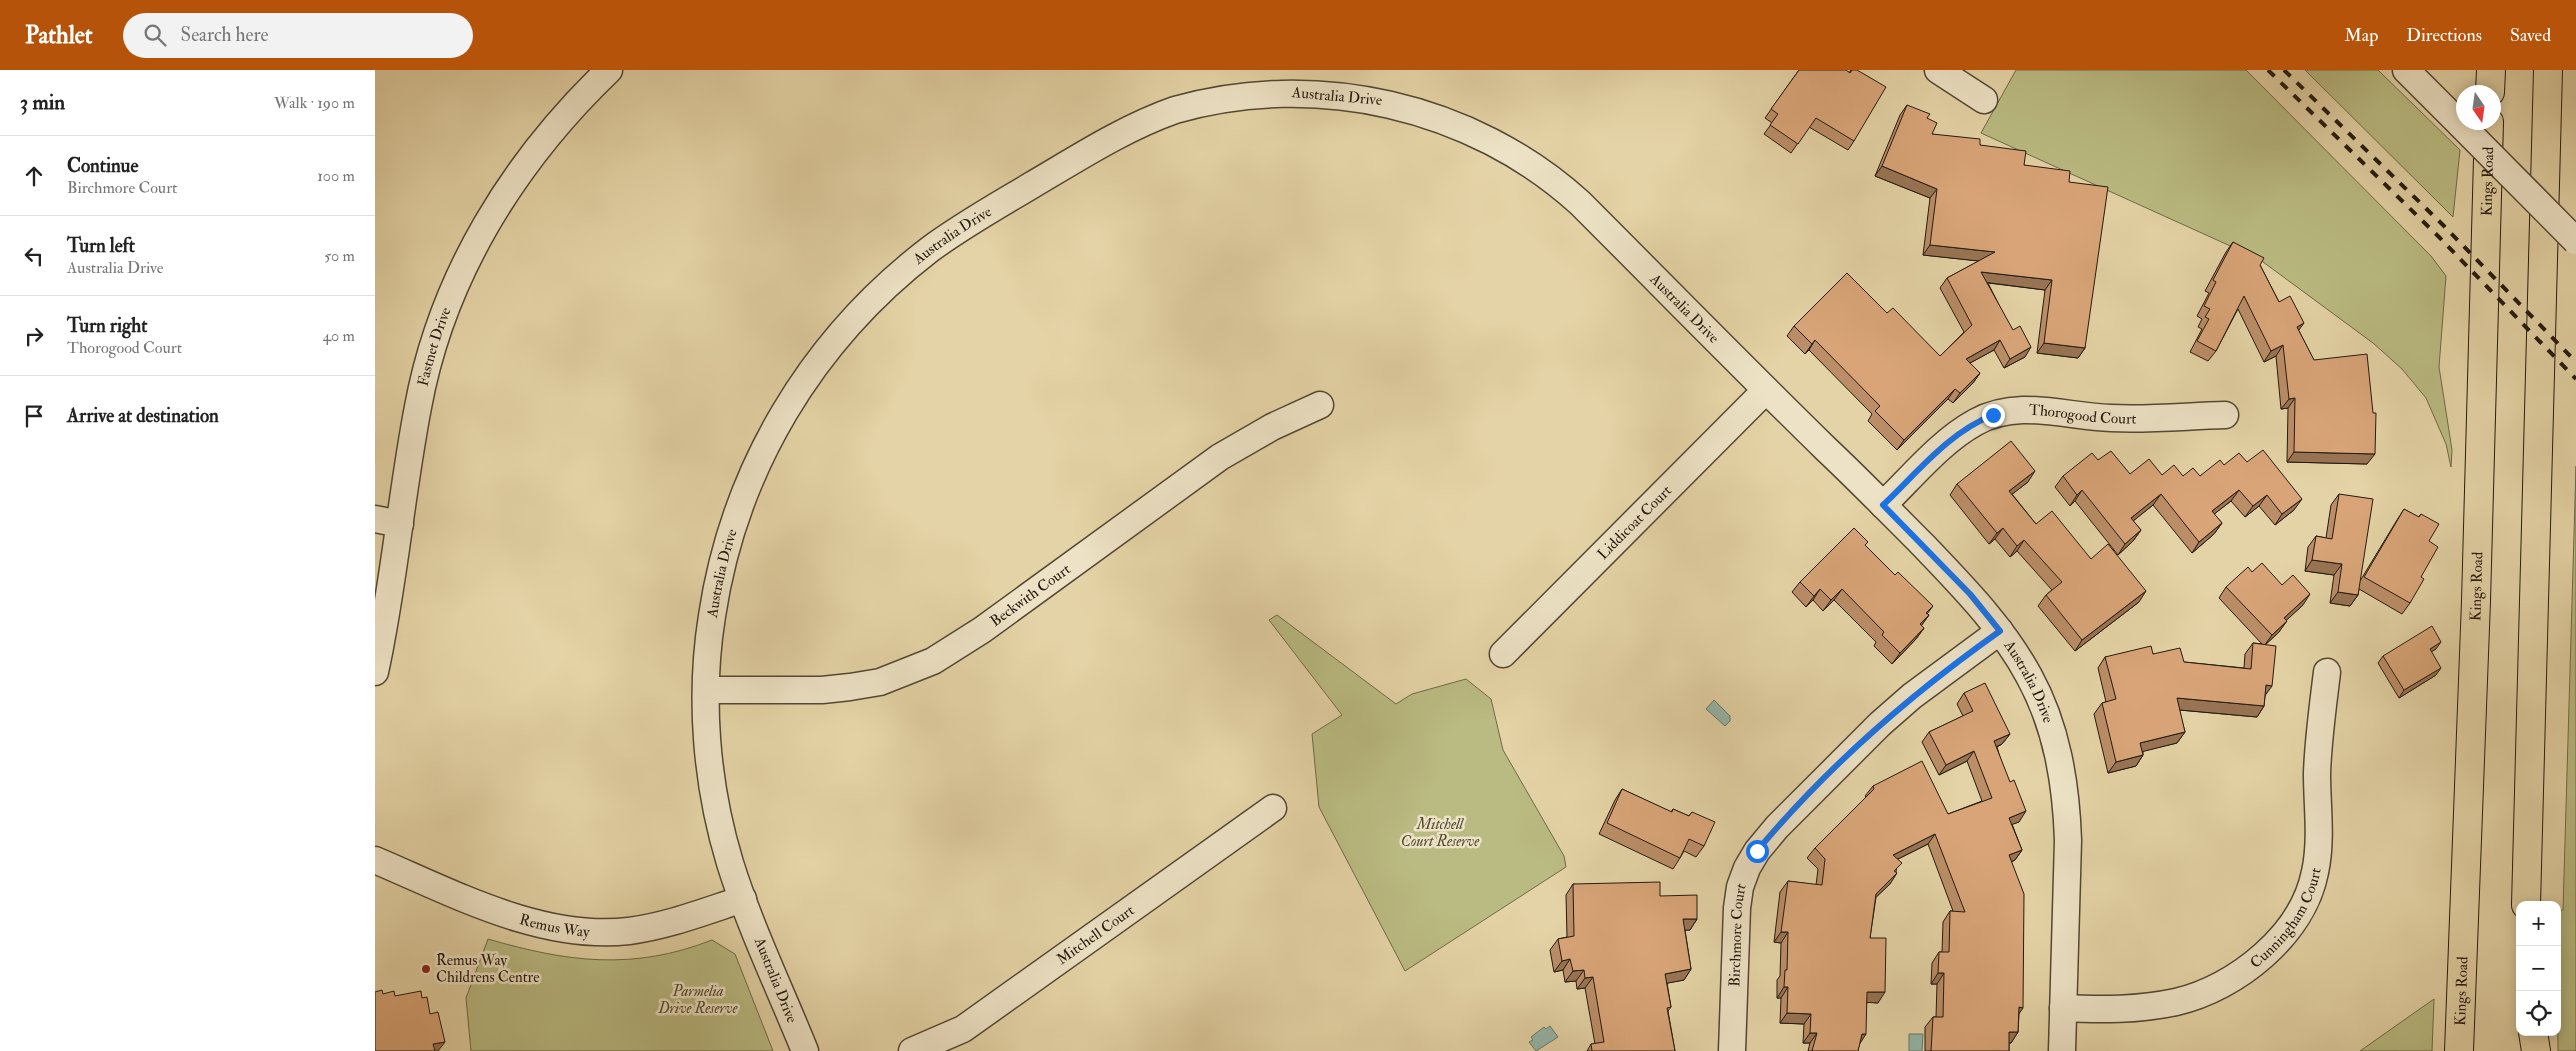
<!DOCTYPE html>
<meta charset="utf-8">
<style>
:root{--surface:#fff;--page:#f2f2f2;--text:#222;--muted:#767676;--line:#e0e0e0;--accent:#b45309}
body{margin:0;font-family:"IM FELL Double Pica",serif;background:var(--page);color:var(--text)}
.controls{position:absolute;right:15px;bottom:15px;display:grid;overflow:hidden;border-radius:10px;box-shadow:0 2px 12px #0003}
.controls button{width:45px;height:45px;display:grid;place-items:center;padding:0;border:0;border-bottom:1px solid var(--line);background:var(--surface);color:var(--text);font:25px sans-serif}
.compass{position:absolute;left:2081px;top:15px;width:45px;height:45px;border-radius:50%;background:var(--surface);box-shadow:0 2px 12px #0003;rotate:167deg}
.stop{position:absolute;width:15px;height:15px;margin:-11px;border:4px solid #1a73e8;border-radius:50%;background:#fff}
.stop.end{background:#1a73e8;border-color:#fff;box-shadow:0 1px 5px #0008}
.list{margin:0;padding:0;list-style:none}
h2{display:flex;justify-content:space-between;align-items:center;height:65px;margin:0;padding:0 20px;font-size:21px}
h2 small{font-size:16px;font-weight:400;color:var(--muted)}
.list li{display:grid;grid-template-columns:32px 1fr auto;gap:15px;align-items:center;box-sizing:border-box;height:80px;padding:0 20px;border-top:1px solid var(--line)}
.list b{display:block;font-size:19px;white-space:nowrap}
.list p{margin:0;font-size:16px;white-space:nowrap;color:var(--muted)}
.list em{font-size:16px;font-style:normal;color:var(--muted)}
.icon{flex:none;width:28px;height:28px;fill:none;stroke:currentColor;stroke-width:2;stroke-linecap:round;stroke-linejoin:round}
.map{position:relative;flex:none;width:2201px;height:981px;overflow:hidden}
header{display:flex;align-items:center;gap:30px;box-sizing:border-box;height:70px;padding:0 25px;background:var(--accent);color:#fff}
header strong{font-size:24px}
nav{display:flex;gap:28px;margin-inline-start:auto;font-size:18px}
.search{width:350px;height:45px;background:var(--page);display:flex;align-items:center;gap:12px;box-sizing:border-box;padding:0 18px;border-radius:28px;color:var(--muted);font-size:19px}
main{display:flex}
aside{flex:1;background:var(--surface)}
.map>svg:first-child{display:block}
.green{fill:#babb82;stroke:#6e6a48}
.water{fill:#95b7a9;stroke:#67786b}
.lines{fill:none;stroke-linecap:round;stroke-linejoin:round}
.minor-casing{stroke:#534834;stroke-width:29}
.major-casing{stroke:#23190e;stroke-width:30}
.minor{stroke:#ede2c5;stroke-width:26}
.major{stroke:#e4d3a6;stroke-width:28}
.rail{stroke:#23190e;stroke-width:4;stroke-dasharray:9 9;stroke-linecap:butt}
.minor-bridge-casing{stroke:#534834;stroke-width:29;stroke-linecap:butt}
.minor-bridge{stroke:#ede2c5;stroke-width:26}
.wall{fill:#bb8e67;stroke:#23190e}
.shaded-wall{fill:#987454;stroke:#23190e}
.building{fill:#d9a578;stroke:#23190e}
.route{stroke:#1a73e8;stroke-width:6}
.poi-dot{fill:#8f2418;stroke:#ede2c5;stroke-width:2}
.labels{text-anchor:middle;stroke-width:5;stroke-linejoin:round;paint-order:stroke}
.street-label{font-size:15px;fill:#23190e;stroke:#ede2c5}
.park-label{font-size:15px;font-style:italic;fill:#504a31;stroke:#ede2c5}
.poi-label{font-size:15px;fill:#23190e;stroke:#ede2c5;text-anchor:start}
</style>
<header>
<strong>Pathlet</strong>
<div class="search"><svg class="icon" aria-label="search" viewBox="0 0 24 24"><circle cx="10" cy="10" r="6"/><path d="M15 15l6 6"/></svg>Search here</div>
<nav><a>Map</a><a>Directions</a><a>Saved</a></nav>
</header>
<main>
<aside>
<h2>3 min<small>Walk · 190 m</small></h2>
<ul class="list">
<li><svg class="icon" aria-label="ahead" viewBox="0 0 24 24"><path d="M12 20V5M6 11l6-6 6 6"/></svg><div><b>Continue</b><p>Birchmore Court</p></div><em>100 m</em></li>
<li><svg class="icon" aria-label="left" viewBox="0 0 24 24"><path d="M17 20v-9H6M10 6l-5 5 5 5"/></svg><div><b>Turn left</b><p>Australia Drive</p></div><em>50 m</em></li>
<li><svg class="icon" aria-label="right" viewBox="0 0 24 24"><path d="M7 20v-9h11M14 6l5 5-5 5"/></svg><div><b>Turn right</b><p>Thorogood Court</p></div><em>40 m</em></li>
<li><svg class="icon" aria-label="arrive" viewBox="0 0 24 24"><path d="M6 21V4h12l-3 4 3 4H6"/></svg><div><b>Arrive at destination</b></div></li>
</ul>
</aside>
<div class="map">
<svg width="2201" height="981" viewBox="0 0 2201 981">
<rect width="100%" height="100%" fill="#e4d3a6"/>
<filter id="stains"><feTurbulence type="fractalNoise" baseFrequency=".004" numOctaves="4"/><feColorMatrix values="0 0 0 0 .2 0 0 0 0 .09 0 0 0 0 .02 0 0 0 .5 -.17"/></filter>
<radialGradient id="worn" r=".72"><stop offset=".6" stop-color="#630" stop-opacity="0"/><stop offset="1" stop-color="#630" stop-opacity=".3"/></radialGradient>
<path class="green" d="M1641,0H1871L2056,186L2071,206L2064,297L2077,380L2076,397L2071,374L2051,328L2027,299L1998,273L1884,189L1606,63Z
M1930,0H2003L2085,80L2078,147Z
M2201,396V981H2183L2182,841L2188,840Z
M902,545L1021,634L1037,624L1091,609L1116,629L1128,680L1189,786L1191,797L1030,901L944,737L937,664L967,645L894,550Z
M113,869C192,892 258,901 337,870L360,884L398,981H96L91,928Z
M2059,929L2057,981H1985Z"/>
<path class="water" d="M1339,630L1355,646V651L1350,656L1331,639Z
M1175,956L1183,967L1161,981L1154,972L1158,970L1156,967L1169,957L1171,959Z
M1534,964H1548L1547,981H1534Z"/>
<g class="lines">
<defs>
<g id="minor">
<path d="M1563,0L1609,30"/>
<path d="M2031,0L2086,55"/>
<path id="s1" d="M1508,435C1537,407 1566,371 1601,352C1644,328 1691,347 1736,348C1774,350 1812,346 1850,345"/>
<path d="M0,449L25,454"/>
<path id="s2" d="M1128,584L1391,320"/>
<path id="s3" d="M0,602C19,515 26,425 43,337C67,206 139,91 234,0"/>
<path id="s4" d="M332,620H447L475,617L505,612L558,591L607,560L845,387L897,357L945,335"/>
<path id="s5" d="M0,790C78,823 166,871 254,861C293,856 331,841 368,829"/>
<path id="s6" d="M1688,938C1727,940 1763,940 1801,932C1862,918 1928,864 1940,802C1947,770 1942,736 1942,704C1943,670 1948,636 1952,602"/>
<path id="s7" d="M430,981C405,919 375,857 355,793C331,714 324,627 337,546C359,399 437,270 554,180C586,156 622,136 657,115C703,88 749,58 800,40C940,0 1097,35 1205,133C1287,215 1368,298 1451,379C1484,410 1516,443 1548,475C1587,516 1627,556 1654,606C1682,657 1691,713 1693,770L1687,981"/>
<path id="s8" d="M537,981L588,959L898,738"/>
<path id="s9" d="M1357,981L1362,838L1365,817L1372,798L1382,781L1402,757L1505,654L1537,626L1625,561"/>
</g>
<g id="major">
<path d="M2115,22L2116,0"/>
<path d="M2151,835L2173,0"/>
<path d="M2158,962L2161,981"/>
<path id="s10" d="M2084,981L2101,531L2114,52"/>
</g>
</defs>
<use href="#minor" class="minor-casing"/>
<use href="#major" class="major-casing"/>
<use href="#minor" class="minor"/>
<use href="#major" class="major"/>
<path class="rail" d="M1893,0L2064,167L2201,309
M1909,0L2069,156L2201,292"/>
<defs>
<path id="minor-bridge" d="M2086,55L2201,171"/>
</defs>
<use href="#minor-bridge" class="minor-bridge-casing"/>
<use href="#minor-bridge" class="minor-bridge"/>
</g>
<path class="wall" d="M1424,0L1475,2L1476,0L1479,71L1473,80L1434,57L1416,83L1389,64L1397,53L1390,48Z
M1532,35L1552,48L1557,64L1605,75L1649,95L1694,112L1710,278L1703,288L1662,283L1670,220L1613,213L1650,287L1629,298L1619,280L1595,293L1605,303L1598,313L1578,333L1573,329L1522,380L1493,351L1497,344L1434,280L1430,284L1412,266L1419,256L1512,243L1565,286L1589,262L1565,218L1572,208L1604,191L1548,185L1555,128L1500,106L1525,45Z
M1858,172L1885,195L1904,232L1924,261L1992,394L1912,392L1913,338L1906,339L1901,286L1889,292L1863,239L1841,281L1833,291L1815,282L1827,259L1823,257L1827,249L1822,246L1834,223L1830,221L1851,182Z
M1723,390L1755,404L1808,406H1825L1849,395L1872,392L1919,440L1900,455L1884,436L1870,447L1856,431L1839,444L1847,453L1839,464L1817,483L1778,435L1758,451L1766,460L1758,471L1743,485L1700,431L1695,436L1680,417L1688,406Z
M1653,412L1637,424L1661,454L1716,489L1764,532L1700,581L1663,536L1671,525L1677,520L1642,481L1635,487L1620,469L1614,474L1575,425L1582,414Z
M1964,424L1985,511L2022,450L2029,439L2043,447L2046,444L2054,471L2046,507L2035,533L2027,544L1984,519L1983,525L1975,536L1955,533L1959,505L1930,501L1933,477L1941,466L1951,468L1956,435Z
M1490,476L1520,505L1558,536L1552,544L1554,545L1546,556L1549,558L1541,569L1517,594L1499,576L1501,572L1459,530L1448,541L1438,530L1431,537L1417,522L1425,512Z
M1877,502L1907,515L1928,535L1911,550L1904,562L1890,575V626L1889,636L1882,647L1804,640L1810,662L1802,673L1768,681V685L1761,696L1733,703L1719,644L1727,633L1731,632L1723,598L1730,587L1778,584L1809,592L1869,598L1870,584L1878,573L1887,574L1844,528L1851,517Z
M2061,579L2056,582L2061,605L2024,628L2003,593L2008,586Z
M1589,623L1635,664L1627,674L1622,677L1644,752L1637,754L1647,780L1640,790L1636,792L1644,944L1643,962L1636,973H1634V981H1550V957L1558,947H1561L1562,914H1556L1557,893L1564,882H1567L1568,852L1575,841H1578L1553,774L1523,789L1521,802L1515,814L1501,827L1495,868L1503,933L1492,932L1483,981H1433L1435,973H1428L1429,954L1405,953L1406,928H1402V910L1405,906L1406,873L1399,872L1405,822L1413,811L1441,815L1443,799L1432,788L1440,778L1491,727L1490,726L1498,716L1573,744L1607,731L1592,691L1564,705L1547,672L1554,662L1588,646L1582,634Z
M1247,719L1296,742L1298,739L1314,746L1317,742L1329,776L1321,787L1309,781L1305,788L1298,799L1224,764L1240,730Z
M1198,814L1285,826L1322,849L1315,860H1310L1316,899L1309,910L1292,913L1296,937L1293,941L1300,981H1212L1216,974H1220L1210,918L1202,919L1201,911L1190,912L1188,900L1179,902L1175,880L1183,869L1192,867L1191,825Z"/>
<path class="shaded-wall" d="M1507,96L1562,119L1555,128L1500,106Z
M1555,175L1620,182L1613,192L1548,185Z
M1606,202L1677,210L1670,220L1600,211Z
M1929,253L1921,264L1922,257Z
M1440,270L1434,280L1430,284L1437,274Z
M1625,270L1619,280L1584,299L1591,289Z
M1669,273L1710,278L1703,288L1662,283Z
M1908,275L1901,286L1889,292L1896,281Z
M1656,277L1650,287L1629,298L1635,289Z
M1605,303L1598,313L1578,333L1585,323Z
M1580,319L1573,329L1522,380L1529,370Z
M1920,328L1913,338L1906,339L1914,329Z
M1919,382L2000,384L1992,394L1912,392Z
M1660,401L1653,412L1627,432L1634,421Z
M1707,420L1700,431L1695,436L1702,425Z
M1864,420L1856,431L1829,452L1837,441Z
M1786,424L1778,435L1748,459L1756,448Z
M1892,425L1884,436L1870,447L1878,436Z
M1927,429L1919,440L1900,455L1907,444Z
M1847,453L1839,464L1817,483L1824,472Z
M1628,458L1620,469L1614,474L1622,463Z
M1766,460L1758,471L1743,485L1750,474Z
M1649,470L1642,481L1635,487L1642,476Z
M1937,490L1967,494L1959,505L1930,501Z
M1445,519L1438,530L1431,537L1439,526Z
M1467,519L1459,530L1448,541L1456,530Z
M1771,521L1764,532L1700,581L1707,570Z
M1963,522L1983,525L1975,536L1955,533Z
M1935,524L1928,535L1902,559L1909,548Z
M1554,545L1546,556L1545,554Z
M1912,551L1904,562L1889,576L1897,565Z
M1549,558L1541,569L1517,594L1525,583Z
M2066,572L2061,579L2049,586L2055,579Z
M2066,598L2061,605L2024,628L2029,620Z
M1891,615L1897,616L1889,627Z
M1802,628L1889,636L1882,647L1794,639Z
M1810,662L1802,673L1758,684L1765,673Z
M1635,664L1627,674L1612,681L1619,671Z
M1599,681L1592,691L1564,705L1571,695Z
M1768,685L1761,696L1733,703L1741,692Z
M1651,741L1644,752L1627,758L1634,748Z
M1560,764L1553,774L1511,795L1518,785Z
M1647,780L1640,790L1627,796L1634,785Z
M1522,803L1515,814L1494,834L1501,824Z
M1308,849H1322L1315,860H1300Z
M1406,862H1413L1406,873L1399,872Z
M1195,889L1188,900L1179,902L1187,891Z
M1316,899L1309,910L1283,915L1290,904Z
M1209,900L1201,911L1190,912L1198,901Z
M1563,903H1569L1562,914H1556Z
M1218,907L1210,918L1202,919L1210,908Z
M1409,917H1413L1406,928H1402Z
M1492,922H1510L1503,933L1485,932Z
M1644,937L1648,938L1641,948Z
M1412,943L1436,944L1429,954L1405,953Z
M1634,962H1643L1636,973L1627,972Z
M1435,963H1442L1435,973H1428Z
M1487,964H1491L1484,975Z
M70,972L63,981H54L58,974Z"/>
<path class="building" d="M1424,0H1471L1475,3L1477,0H1482L1511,17L1479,71L1441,48L1423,74L1395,55L1403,44L1396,39Z
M1532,35L1555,44L1552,48L1562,53L1557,64L1605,69V75L1651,81L1649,95L1695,101L1694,112L1733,117L1710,278L1669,273L1677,210L1606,202L1638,260L1645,256L1656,277L1635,289L1625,270L1591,289L1605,303L1585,323L1580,319L1529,370L1500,341L1505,336L1440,270L1437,274L1419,256L1472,203L1512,243L1518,238L1565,286L1597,255L1572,208L1620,182L1555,175L1562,119L1507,96Z
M1858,172L1889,188L1885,195L1904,232L1915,226L1929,253L1922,257L1939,290L1992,284L1998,343H2001L2000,384L1919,382L1920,328L1914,329L1908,275L1896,281L1869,226L1841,281L1822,271L1834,249L1830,247L1835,239L1829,236L1841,212L1838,210Z
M1636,371L1660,401L1634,421L1661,454L1677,441L1716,489L1733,474L1771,521L1707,570L1671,525L1687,512L1649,470L1642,476L1628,458L1622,463L1582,414Z
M1888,380L1927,429L1907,444L1892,425L1878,436L1864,420L1837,441L1847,453L1824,472L1786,424L1756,448L1766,460L1750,474L1707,420L1702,425L1688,406L1717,383L1723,390L1736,381L1755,404L1774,389L1787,405L1799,395L1808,406L1818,398L1825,406L1845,390L1849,395L1864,383L1872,392Z
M1964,424L1998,429L1983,525L1963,522L1967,494L1937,490L1941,466L1957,469Z
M2029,439L2044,447L2046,444L2064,454L2054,471L2063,477L2046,507L2049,509L2035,533L1989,507Z
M1479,458L1493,472L1490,475L1520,505L1523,502L1558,536L1551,543L1554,545L1545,554L1549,558L1525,583L1507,565L1509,562L1467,519L1456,530L1445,519L1439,526L1425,512Z
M1887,493L1907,515L1918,505L1935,524L1909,548L1912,551L1897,565L1851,517L1873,497L1877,502Z
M2057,556L2066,572L2055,579L2066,598L2029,620L2008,586Z
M1878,573L1901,576L1897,616L1891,615L1889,636L1802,628L1810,662L1765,673L1768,685L1741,692L1727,633L1741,629L1730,587L1776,576L1778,584L1805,578L1809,592L1876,599Z
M1610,613L1635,664L1619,671L1635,712L1639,710L1651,741L1634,748L1647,780L1634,785L1649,824L1648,938L1644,937L1643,962H1634V981H1556L1558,947H1568L1569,903H1563L1564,882H1574L1575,841L1590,842L1560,764L1518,785L1527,793L1519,801L1522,803L1501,824L1495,868H1511L1510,922H1492L1491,964H1487L1483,981H1437L1442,963H1435L1436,944L1412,943L1413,917H1409L1410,900H1412L1413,862H1406L1413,811L1447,815L1450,789L1440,778L1499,719L1498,716L1547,691L1573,744L1617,728L1599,681L1571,695L1554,662L1598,641L1589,623Z
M1247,719L1297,742L1298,739L1314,746L1317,742L1340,752L1329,776L1314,769L1305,788L1232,753Z
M1285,812V826L1322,825V849H1308L1316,899L1290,904L1296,937L1292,938L1300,981H1217L1216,974L1229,972L1218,907L1210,908L1209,900L1198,901L1195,889L1187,891L1183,869L1199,866L1198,814Z
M7,920L8,924L19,921L20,926L46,921L47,928L52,927L55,944L63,942L70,972L58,974L60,981H0V922Z"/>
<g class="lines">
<path class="route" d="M1382,781C1452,697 1536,624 1625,561L1595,524L1508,435C1542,403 1574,362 1618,345"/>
</g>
<circle class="poi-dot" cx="51" cy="899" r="5"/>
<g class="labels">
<g class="street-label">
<text transform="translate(962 26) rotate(5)" y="5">Australia Drive</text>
<text dy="5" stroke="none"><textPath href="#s10" startOffset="870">Kings Road</textPath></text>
<text dy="5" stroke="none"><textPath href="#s7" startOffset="916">Australia Drive</textPath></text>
<text dy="5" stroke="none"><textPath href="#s7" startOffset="1754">Australia Drive</textPath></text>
<text dy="5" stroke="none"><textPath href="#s3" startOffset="331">Fastnet Drive</textPath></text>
<text dy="5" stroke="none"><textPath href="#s1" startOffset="234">Thorogood Court</textPath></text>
<text dy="5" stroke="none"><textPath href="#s2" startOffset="186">Liddicoat Court</textPath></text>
<text dy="5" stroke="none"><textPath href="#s7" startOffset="496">Australia Drive</textPath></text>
<text dy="5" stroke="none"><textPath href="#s10" startOffset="465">Kings Road</textPath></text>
<text dy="5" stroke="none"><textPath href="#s4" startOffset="348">Beckwith Court</textPath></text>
<text dy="5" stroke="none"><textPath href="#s7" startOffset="2264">Australia Drive</textPath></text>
<text dy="5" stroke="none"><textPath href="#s6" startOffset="258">Cunningham Court</textPath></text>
<text dy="5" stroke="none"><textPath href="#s5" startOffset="192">Remus Way</textPath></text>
<text dy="5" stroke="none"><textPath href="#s8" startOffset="218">Mitchell Court</textPath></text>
<text dy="5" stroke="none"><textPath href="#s9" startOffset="116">Birchmore Court</textPath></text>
<text transform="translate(401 910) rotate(68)" y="5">Australia Drive</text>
<text dy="5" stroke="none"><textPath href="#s10" startOffset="60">Kings Road</textPath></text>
</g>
<g class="park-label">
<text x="1065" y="759">Mitchell<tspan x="1065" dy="17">Court Reserve</tspan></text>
<text x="323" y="926">Parmelia<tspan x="323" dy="17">Drive Reserve</tspan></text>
</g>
<g class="poi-label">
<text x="61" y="895">Remus Way<tspan x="61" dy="17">Childrens Centre</tspan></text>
</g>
</g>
<rect width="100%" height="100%" filter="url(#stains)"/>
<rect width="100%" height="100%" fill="url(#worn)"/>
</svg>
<div class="controls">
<button>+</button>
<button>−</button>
<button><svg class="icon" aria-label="locate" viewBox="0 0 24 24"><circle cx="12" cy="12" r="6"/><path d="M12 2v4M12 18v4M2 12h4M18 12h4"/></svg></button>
</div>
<svg class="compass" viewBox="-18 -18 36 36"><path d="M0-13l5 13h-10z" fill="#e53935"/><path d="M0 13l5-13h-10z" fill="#767676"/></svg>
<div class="stop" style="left:1382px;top:781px"></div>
<div class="stop end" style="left:1618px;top:345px"></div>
</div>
</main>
